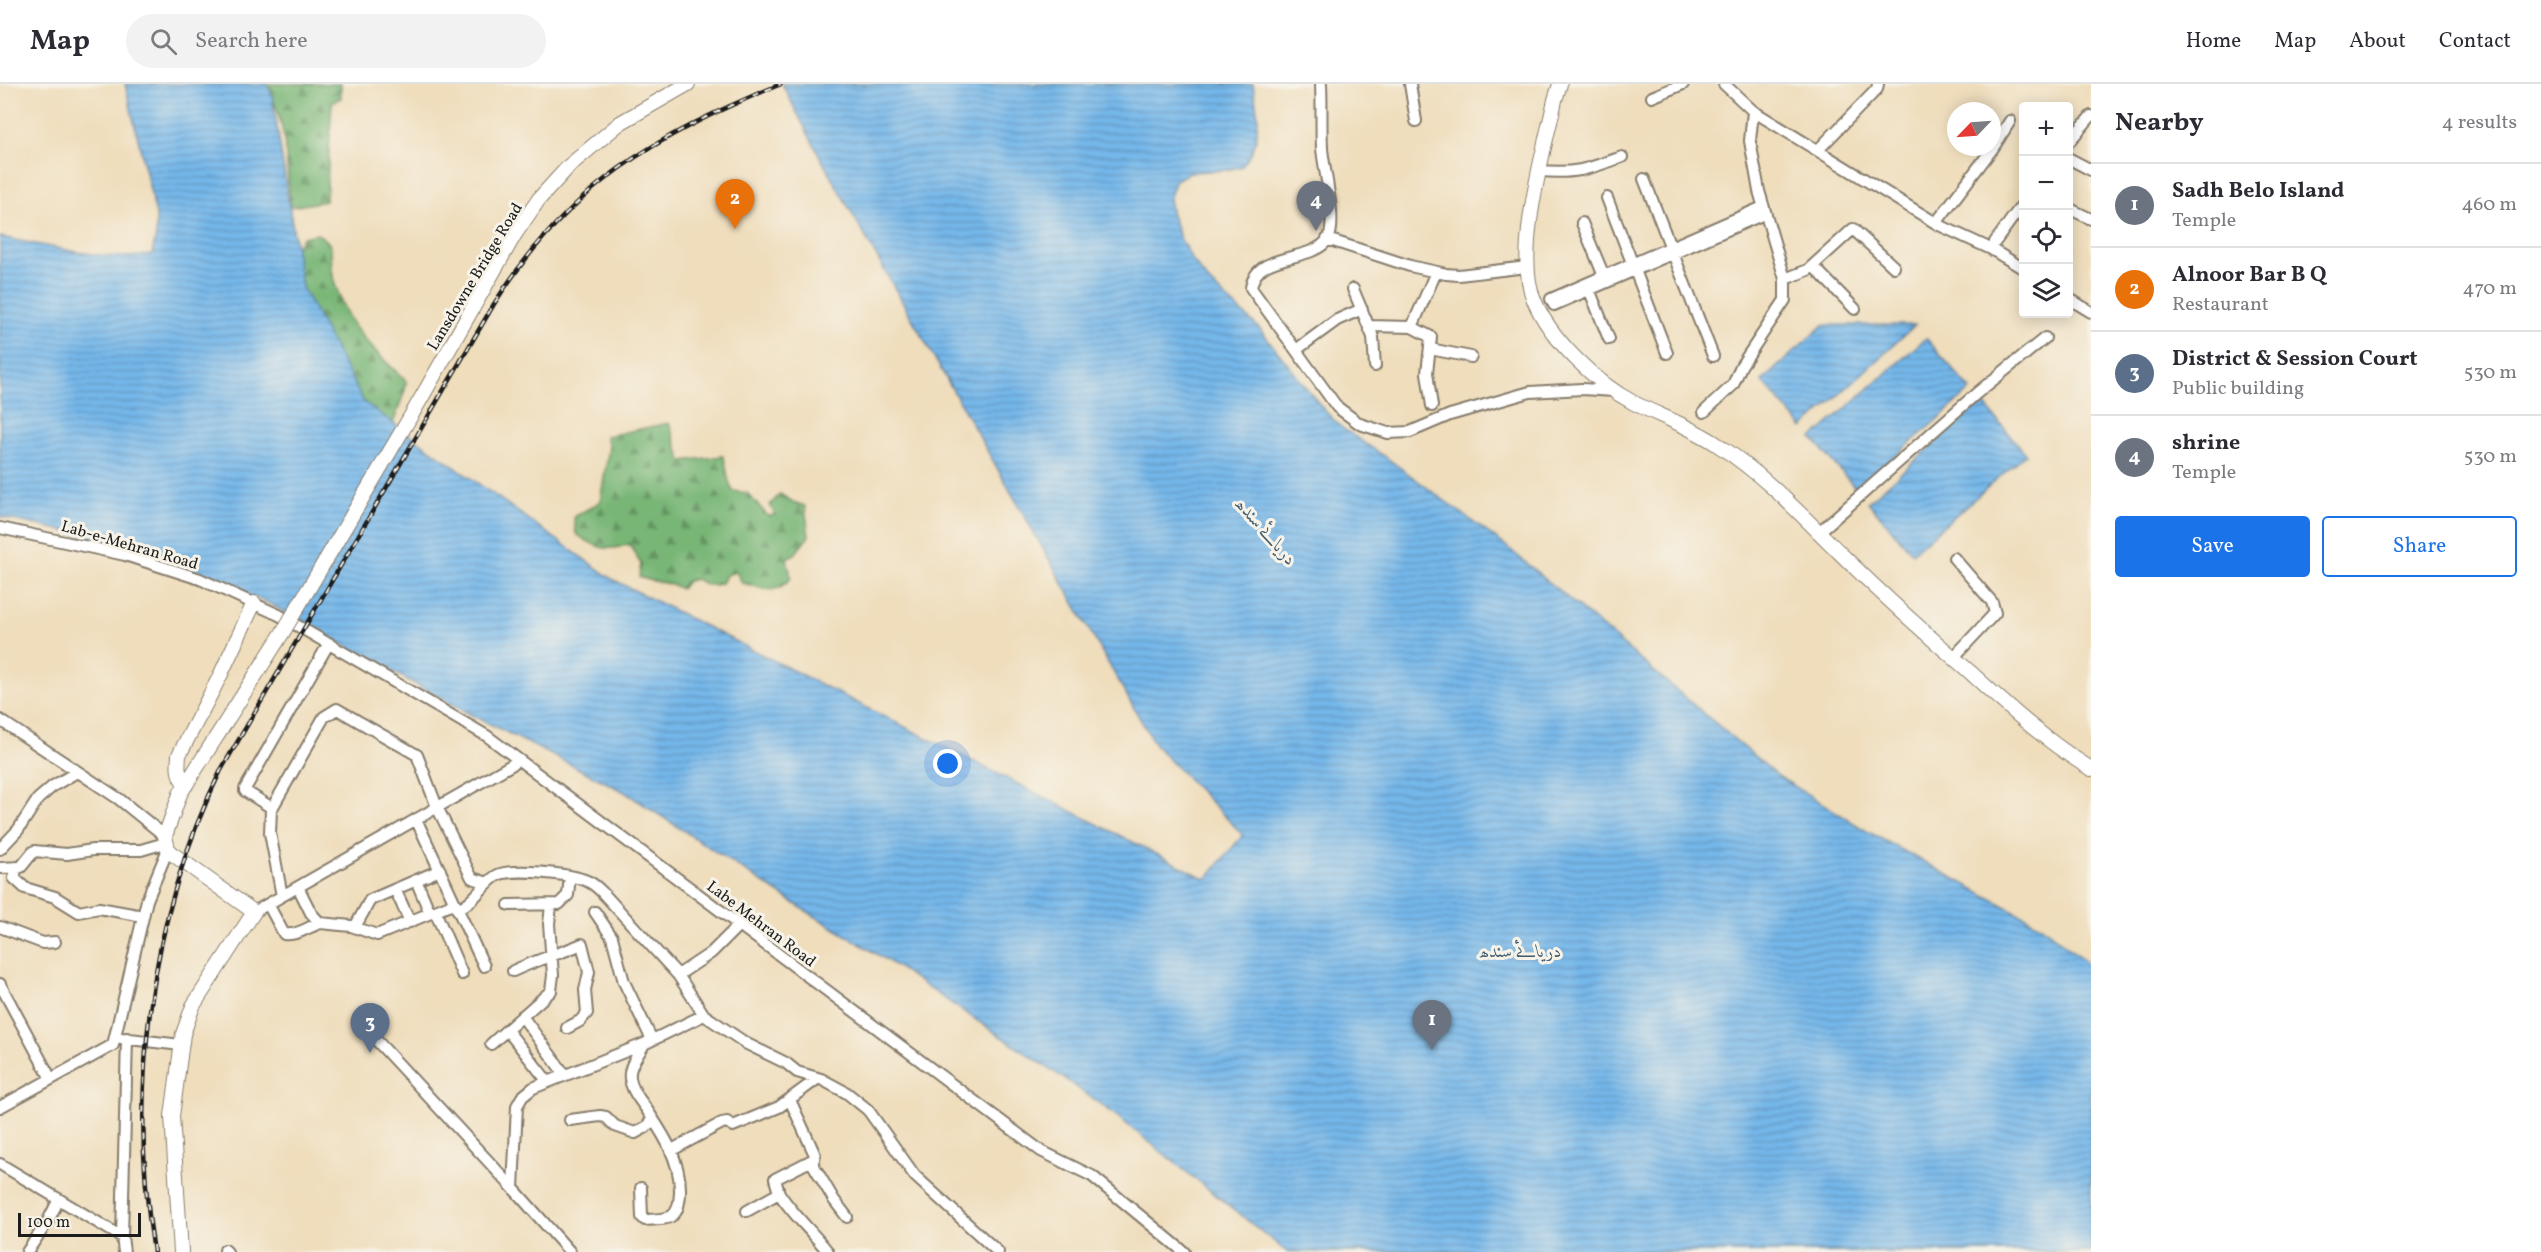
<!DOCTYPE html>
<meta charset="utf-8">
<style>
:root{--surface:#fff;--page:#f2f2f3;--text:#2b2b33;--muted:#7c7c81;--line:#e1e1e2;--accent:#1a73e8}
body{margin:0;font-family:Vollkorn,Amiri,serif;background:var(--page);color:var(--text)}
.controls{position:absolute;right:18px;top:18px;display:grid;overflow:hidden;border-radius:6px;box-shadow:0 3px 15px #0003}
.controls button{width:54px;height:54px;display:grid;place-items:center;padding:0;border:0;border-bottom:2px solid var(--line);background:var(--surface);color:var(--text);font:30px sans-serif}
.compass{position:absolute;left:1947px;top:18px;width:54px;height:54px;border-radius:50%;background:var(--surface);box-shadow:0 3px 15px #0003;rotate:245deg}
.scale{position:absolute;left:18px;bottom:15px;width:123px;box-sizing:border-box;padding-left:6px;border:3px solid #1c1c1c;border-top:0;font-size:16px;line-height:21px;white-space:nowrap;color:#1c1c1c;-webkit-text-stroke:4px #f7f3e8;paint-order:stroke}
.you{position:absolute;left:948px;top:680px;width:21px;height:21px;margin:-15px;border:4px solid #fff;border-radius:50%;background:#1a73e8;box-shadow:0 0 0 9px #1a73e833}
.badge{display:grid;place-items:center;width:39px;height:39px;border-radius:50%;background:var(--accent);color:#fff;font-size:20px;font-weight:700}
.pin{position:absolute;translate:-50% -50px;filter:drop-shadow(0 2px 3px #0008)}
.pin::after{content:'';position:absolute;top:32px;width:21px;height:18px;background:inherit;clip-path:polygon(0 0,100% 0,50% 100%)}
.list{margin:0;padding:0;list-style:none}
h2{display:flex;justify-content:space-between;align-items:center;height:78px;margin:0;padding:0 24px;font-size:26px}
h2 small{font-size:20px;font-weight:400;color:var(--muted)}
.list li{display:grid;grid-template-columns:39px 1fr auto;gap:18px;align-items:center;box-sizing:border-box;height:84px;padding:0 24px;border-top:2px solid var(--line)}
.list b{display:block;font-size:22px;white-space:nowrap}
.list p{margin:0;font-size:20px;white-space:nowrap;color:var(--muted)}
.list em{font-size:20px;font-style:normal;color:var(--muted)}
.actions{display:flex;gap:12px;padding:18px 24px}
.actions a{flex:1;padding:14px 0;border:2px solid var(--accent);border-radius:6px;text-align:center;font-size:21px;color:var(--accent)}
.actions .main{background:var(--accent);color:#fff}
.icon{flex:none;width:33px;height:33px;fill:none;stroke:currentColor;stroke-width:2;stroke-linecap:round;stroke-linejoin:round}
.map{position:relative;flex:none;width:2091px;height:1168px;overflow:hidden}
header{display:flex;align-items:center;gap:36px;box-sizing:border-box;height:84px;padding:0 30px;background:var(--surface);border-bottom:2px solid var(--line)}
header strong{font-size:28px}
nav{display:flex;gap:33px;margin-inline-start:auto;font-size:21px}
.search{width:420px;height:54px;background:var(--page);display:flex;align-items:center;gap:15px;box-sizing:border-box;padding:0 21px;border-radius:33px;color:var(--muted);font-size:22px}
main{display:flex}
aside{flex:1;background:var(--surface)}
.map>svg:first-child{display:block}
.forest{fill:url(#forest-firs);stroke:#4a6949;stroke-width:1.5}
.water{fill:url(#water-rules);stroke:#486a83;stroke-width:1.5}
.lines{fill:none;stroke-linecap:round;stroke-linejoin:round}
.minor-casing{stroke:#867c6c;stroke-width:14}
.major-casing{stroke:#867c6c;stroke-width:16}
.minor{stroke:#fff;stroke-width:10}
.major{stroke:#fff;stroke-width:14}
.rail-casing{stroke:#1c1c1c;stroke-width:4.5}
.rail{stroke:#f7f3e8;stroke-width:2;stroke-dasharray:7;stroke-linecap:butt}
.major-bridge-casing{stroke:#867c6c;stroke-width:16;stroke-linecap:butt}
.major-bridge{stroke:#fff;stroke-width:14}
.labels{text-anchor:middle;stroke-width:6;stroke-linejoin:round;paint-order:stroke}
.street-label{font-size:16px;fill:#1c1c1c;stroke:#f7f3e8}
.water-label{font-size:18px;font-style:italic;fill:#405a6e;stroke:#f7f3e8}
</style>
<header>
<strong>Map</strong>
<div class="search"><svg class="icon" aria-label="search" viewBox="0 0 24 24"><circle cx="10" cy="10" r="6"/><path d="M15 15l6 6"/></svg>Search here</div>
<nav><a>Home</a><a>Map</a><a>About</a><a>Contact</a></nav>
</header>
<main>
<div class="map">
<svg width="2091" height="1168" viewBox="0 0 2091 1168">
<defs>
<pattern id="forest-firs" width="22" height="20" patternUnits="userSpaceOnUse" patternTransform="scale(1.5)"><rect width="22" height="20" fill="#78b676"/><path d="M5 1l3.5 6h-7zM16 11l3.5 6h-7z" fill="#629360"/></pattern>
<pattern id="water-rules" width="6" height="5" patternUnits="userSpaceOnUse" patternTransform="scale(1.5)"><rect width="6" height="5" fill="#75b7ea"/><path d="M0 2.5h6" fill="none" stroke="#5f94bd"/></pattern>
</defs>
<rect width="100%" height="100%" fill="#f7f3e8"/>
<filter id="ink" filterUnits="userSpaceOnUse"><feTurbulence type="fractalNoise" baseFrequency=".0167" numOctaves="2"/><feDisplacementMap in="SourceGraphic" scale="12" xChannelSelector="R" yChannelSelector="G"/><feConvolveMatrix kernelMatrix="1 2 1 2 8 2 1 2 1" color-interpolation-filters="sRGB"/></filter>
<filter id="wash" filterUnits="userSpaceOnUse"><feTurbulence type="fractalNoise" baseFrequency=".008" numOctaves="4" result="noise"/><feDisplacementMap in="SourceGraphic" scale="24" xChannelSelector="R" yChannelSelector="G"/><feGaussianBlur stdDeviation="1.35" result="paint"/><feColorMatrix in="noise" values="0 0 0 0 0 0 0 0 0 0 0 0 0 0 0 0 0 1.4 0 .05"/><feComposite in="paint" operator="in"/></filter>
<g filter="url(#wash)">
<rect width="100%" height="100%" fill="#efddbb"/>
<path class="forest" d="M264,0H341V14L332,18L326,117L291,123C285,81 289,36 264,0Z
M317,150C336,160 330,167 332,185C333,192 335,201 338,208C349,246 378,270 406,297L405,306L389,351L316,255L291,169L303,153Z
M669,339L682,377L723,372C728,384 726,396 733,407L747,409L768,432L775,431L770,421L780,410L793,418L805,422L809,452L795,470L787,474L791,494C774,513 764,504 742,499L736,488L726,491L723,498C712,503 706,502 696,495L687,497L681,505C668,497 653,499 639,493L641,480L629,460C605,469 595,463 576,450L574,433L600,418L609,363L606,352Z"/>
<path class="water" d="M125,0H267L272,11L302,203L364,318L612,495L1206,795L1243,751L1155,661L825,82L782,0H1253L1258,33L1256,55L1251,70L1242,82L1227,86L1190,88L1176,96L1169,115L1172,131L1181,156L1193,177L1210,199L1259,244L1324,326L1341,343L1387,374L1506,462L1778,692L1865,746L2040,841L2091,882V1168H1287L1114,1030L1069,998L888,877L800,823L623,707L466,628L266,518L188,486L124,464L69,448L0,433V153C38,160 117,180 152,170L156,151V131Z
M1823,241H1915L1803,344L1762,297Z
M1926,254L1971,306L1857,406L1812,354Z
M1982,318L2026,370L1912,469L1868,418Z"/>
</g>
<g filter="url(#ink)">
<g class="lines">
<defs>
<path id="minor" d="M1321,0C1322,21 1321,43 1322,64C1323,83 1338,139 1328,155C1311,180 1256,166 1251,204L1337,323L1360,340L1388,349L1410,348L1450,331L1530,308L1582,305L1614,307
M1410,0L1416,37
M1724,0L1753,27L1939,141L1991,165L2024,185
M1652,13L1683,0
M2068,59L2091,32
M1818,66L1877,5L1878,0
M2068,74L2091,86
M1540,87C1577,90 1588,85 1622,73
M1644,95L1713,272
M1607,114L1667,269
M1763,123L1551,215L1554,221L1764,130
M2068,124L2091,135
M1582,139L1606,197
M1936,139L1993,64L2010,37
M1327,155L1410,182L1446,190L1459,191L1527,183
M1995,158L2024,118
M1813,182L1855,225
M1785,195L1808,186L1853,145L1894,183
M1353,205L1373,253L1375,282
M1589,205L1609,255
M2068,214L2091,228
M1369,242L1412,243L1431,253L1427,289L1432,322
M1412,243L1436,188
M1430,265L1471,273
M1296,266L1337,236L1362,225
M1704,328L1733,301L1741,282L1785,216V195L1759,107L1750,57L1753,27
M0,444L125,471L200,495L279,531L487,652L1041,1067L1092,1092L1184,1168
M1819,448L1977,309L2045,254
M1953,574L1995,529L1992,518L1954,474
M0,636L119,715L165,752
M272,724L245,707V705L329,559
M416,735L484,882
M0,765L18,746L38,715L53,702L77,688
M17,783L14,794L25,804L55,813L79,828L99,824L143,832
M0,784L21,783L34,767L67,770L93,766H141L165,759
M416,796L430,829
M298,803L311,829L320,839L351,842L377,851L455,819
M395,805L410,838
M282,812L270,749L271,726L324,633L337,625L417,671L437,723L472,794L488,799
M268,820L284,850C297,852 308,843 320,839
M509,821L559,820L568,811L570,792
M457,825C475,818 481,802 496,792C509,783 572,790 587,797C593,799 598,804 602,808L678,891L704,931L747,960L786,979L797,988L821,995L847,1009L868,1026L915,1092L998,1168
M435,827L462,890
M254,828L513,680
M595,828L612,853L624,898L652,956
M0,843L43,859L55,858
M355,843L370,816L440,786
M513,887C536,876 559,870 582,860L589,888L585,906L587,929L580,937L567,944
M678,891L711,869L739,841
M0,900L51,995
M522,932L565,991
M366,945L513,1104
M507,946L548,998
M121,954L181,961
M491,960L551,907L553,891L549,840L551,821
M0,1023L113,961L147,816L168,765
M570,1036L600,1032L606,1033L615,1042L635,1049L646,1043L653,1035
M672,1066L722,1039L727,1038L733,1042L779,1023L817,995
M811,1077L834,1116L847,1133
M0,1080L122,1153
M641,1104L642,1133L645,1136C670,1135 679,1136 680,1108C681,1076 662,1048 645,1023C639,1015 631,1005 630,994C628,982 639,971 644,960
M779,1109L775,1095L814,1075L815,1071L790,1016
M747,1127L779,1109C793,1131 812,1147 828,1168
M225,1166L227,1168
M27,1168L48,1137L59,1115
M124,1168L122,1153L127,954
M570,1168L513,1104L517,1022L522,1013L533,1004L644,960L704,931"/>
<path id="major" d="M1560,0L1555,16C1544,67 1514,169 1534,216C1550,255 1596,299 1634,319C1662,333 1692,343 1718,361C1766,392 1804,434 1845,474C1885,513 1927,551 1970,588C2008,623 2047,658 2091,685
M415,325L515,150L539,115L569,82L620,39L688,0
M186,701C177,691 178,683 179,671L220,592L254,519
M181,1168L172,1032L183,950L193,922L254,828L174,771L168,765L165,752L180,710L283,548"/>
</defs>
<use href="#minor" class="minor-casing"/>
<use href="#major" class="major-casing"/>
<use href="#minor" class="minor"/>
<use href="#major" class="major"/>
<defs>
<path id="rail" d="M154,1168C128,1006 149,833 221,686L494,220C569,102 654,52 781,0"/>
</defs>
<use href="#rail" class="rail-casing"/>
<use href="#rail" class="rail"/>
<defs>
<path id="major-bridge" d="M283,548L415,325"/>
</defs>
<use href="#major-bridge" class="major-bridge-casing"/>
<use href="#major-bridge" class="major-bridge"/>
</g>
</g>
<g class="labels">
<g class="street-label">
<text transform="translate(474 192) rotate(-59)" y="6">Lansdowne Bridge Road</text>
<text transform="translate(130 460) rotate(16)" y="6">Lab-e-Mehran Road</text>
<text transform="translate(762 839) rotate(37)" y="6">Labe Mehran Road</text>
</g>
<g class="water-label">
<text transform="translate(1266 447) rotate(49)" y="6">دریائے سندھ</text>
<text x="1520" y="873">دریائے سندھ</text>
</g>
</g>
</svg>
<div class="controls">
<button>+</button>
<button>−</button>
<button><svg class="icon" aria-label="locate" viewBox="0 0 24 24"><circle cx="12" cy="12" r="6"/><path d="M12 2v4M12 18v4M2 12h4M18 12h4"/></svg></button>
<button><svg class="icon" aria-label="layers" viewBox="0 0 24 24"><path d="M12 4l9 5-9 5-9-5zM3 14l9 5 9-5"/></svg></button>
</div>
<svg class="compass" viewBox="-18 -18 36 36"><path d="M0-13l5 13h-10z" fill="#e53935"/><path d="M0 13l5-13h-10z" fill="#7c7c81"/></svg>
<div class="scale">100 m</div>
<div class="you"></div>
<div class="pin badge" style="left:1432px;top:966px;background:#6b7280">1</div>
<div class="pin badge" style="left:735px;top:145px;background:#e8710a">2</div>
<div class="pin badge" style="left:370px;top:969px;background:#5c6f8a">3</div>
<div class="pin badge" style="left:1316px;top:147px;background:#6b7280">4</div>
</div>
<aside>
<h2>Nearby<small>4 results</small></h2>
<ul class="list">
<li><span class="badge" style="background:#6b7280">1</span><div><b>Sadh Belo Island</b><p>Temple</p></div><em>460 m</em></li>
<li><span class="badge" style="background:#e8710a">2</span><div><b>Alnoor Bar B Q</b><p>Restaurant</p></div><em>470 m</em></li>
<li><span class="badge" style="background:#5c6f8a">3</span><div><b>District &amp; Session Court</b><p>Public building</p></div><em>530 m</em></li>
<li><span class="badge" style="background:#6b7280">4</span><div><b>shrine</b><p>Temple</p></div><em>530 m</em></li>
</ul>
<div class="actions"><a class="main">Save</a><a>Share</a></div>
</aside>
</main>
